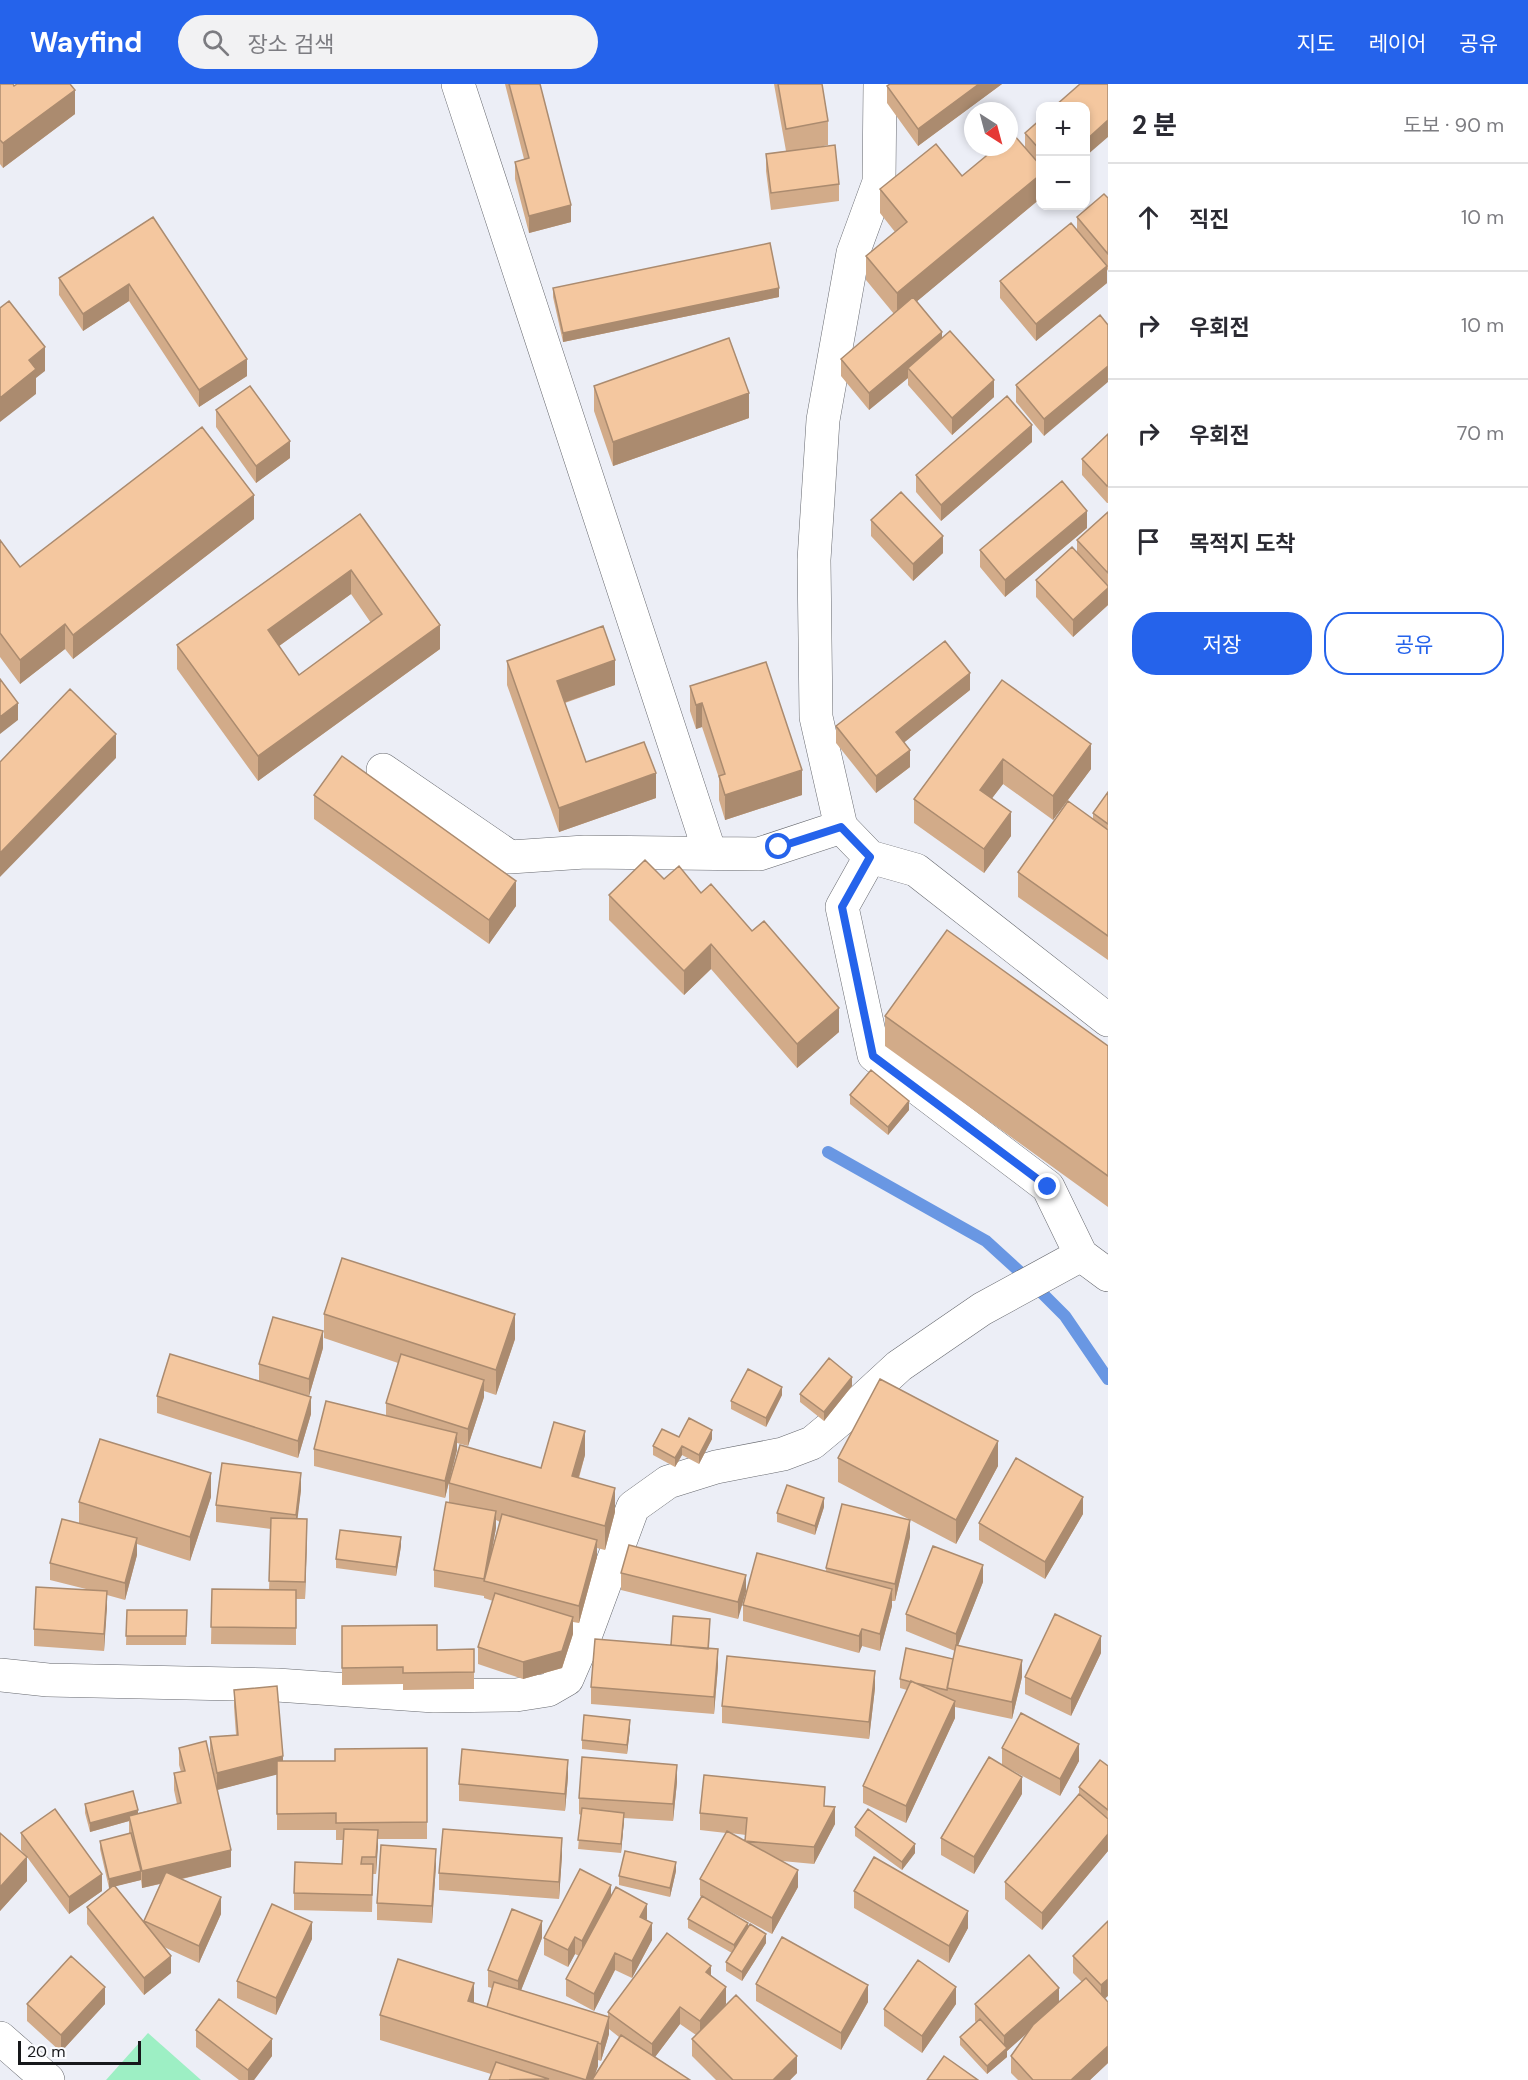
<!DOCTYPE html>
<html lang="ko">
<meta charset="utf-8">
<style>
:root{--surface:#fff;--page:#f2f2f3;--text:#2b2b33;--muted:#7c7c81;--line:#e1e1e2;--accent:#2563eb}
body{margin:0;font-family:"DM Sans","Noto Sans KR",sans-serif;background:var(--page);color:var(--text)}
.controls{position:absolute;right:18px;top:18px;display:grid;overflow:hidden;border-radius:12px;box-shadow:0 3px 9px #0003}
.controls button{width:54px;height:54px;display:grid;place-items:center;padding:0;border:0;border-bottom:2px solid var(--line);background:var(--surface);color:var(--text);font:30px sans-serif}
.compass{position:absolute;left:964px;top:18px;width:54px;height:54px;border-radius:50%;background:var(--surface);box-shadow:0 3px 9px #0003;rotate:144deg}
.scale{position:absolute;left:18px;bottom:15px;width:123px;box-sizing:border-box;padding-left:6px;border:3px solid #17181b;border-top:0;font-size:16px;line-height:21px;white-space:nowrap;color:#17181b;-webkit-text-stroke:4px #fbfcff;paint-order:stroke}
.stop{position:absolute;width:18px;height:18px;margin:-14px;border:4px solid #2563eb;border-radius:50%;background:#fff}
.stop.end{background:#2563eb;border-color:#fff;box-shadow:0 2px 6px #0008}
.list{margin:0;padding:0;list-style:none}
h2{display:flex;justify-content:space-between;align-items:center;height:78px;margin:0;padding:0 24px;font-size:26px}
h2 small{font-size:20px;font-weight:400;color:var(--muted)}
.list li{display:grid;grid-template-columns:39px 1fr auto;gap:18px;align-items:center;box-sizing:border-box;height:108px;padding:0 24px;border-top:2px solid var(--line)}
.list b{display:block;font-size:22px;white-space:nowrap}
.list em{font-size:20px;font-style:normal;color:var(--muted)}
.actions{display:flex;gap:12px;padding:18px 24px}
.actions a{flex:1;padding:14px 0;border:2px solid var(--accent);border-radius:24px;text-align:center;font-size:21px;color:var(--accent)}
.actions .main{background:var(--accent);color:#fff}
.icon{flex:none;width:33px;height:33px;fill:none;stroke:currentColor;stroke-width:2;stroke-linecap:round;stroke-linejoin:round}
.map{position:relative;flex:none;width:1108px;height:1996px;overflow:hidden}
header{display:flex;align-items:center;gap:36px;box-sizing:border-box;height:84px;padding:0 30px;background:var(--accent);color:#fff}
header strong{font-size:28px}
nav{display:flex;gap:33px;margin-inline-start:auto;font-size:21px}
.search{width:420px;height:54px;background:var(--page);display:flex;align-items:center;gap:15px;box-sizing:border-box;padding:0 21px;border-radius:33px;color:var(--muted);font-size:22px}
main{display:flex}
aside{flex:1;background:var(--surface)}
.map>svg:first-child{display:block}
.green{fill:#9defc4}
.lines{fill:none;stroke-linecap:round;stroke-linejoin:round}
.stream{stroke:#6997e3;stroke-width:12}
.minor-casing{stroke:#67696f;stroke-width:34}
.minor{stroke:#fff;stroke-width:33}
.wall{fill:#d2ab89;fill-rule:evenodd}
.shaded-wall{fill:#ab8b6f}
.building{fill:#f4c79f;stroke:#ab8b6f;stroke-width:1.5;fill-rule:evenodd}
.route{stroke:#2563eb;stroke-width:8}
</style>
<header>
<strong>Wayfind</strong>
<div class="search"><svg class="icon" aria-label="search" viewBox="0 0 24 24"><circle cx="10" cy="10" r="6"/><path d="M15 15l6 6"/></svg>장소 검색</div>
<nav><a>지도</a><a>레이어</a><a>공유</a></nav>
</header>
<main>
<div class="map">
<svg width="1108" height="1996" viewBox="0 0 1108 1996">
<rect width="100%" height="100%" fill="#eceef6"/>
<path class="green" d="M148,1949L201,1996H106Z"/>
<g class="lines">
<path class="stream" d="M828,1068L986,1157L1031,1198L1065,1232L1108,1295"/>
<defs>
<path id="minor" d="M458,0L710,769
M880,0L879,98L853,169L823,336L814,476L816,633L841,743L870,773L842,823L874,971L1048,1103L1081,1171L1108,1191
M383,686L510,773L585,768L759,770L841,743
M870,773L916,786L1108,936
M0,1591L48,1596L277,1601L434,1612L516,1611L548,1606L567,1595L583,1558L633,1423L668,1398L716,1383L783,1370L812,1359L848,1329L899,1282L982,1225L1081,1171
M0,1954L48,1996"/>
</defs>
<use href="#minor" class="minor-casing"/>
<use href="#minor" class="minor"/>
</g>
<path class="wall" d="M0,0L14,2L75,30L3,84L0,80Z
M505,0H540L571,138L529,149L515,95V78L524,75Z
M774,0H822L828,37V61L809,65L839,100V117L771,126L766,87V70L786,67Z
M890,0H1002L918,62L887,19V2Z
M1041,35V114L917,217L942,253L994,313L952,351L908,301V294L869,326L841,292V275L894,230L866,196V172L895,148L880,129V105L962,92L1025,63V49Z
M1108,114V187L1107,185V199L1036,257L1000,214V197L1077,147V133Z
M153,133L247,292L199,323L129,217L83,247L59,211V194Z
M553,204L779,213L563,258L553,213Z
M1108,241L1044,352L1016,318V301Z
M594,302L749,334L613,382L594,327Z
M216,326L290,374L256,399L216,343Z
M1108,350V419H1107L1082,391V375Z
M1032,358L941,437L916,408V391Z
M1108,428V521L1073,553L1036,513V496L1077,469V456Z
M360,430L440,565L258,697L177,585V561ZM351,510L371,539L299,591L279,562Z
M254,435L73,575L65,565L20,600L0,573V456L20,483Z
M871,436L943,469L913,497L871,452Z
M1087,444L1005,513L980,483V466Z
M507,577L615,601L565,619L586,678L656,714L559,748L507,601Z
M1002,596L1091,685L1053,736L1003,700L992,714L1011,752L984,789L914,739V715Z
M690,602L802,711L725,736L719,716V694L702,643L696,645L690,627Z
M970,606L904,658L910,683L876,709L836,659V642Z
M1108,708V876L1018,813V788L1093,735V729Z
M314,711L516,822L489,860L314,735Z
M664,795L701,809L839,948L797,984L711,885L684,911L609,836V811Z
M885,932L1108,962V1123L885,962Z
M850,1011L909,1026L888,1051L850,1020Z
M324,1230L515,1255L496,1311L484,1307V1313L468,1362L457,1359V1366L445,1414L314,1382V1365L386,1331V1319L398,1279L324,1254Z
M323,1264L309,1312L259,1297V1280Z
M852,1302L824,1337L800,1318V1310Z
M782,1311L766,1343L731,1325V1317Z
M157,1312L311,1330L298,1374L157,1329Z
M679,1353L712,1355L699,1380L682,1371L675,1383L653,1371V1362Z
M585,1371L579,1394L615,1428L605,1466L597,1464V1473L579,1539L573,1538V1550L562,1584L523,1595L478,1580V1563L493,1517L484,1514V1510V1512L434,1503V1486L449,1419V1399L541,1384ZM496,1436L500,1438L491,1471L496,1444Z
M838,1374L998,1382L956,1460L838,1398Z
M301,1406L297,1434L307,1452L305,1515H296V1561L211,1560L212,1505L269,1506L271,1445L216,1438V1421Z
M211,1413L190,1477L137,1460V1471L125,1516L107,1511L104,1567L34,1562V1545L86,1505L50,1496V1479L79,1439V1418Z
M824,1423L815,1451L777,1438V1429Z
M1083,1430L1045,1495L979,1456V1439Z
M910,1453L895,1517H892V1522L880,1567L862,1562L859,1569L743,1537V1521L826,1487V1484Z
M401,1462L396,1492L336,1484V1475Z
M621,1489L746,1491L738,1535L621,1506Z
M983,1498L958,1561L1022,1593L1012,1635L955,1623V1634L906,1739L863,1719V1702L907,1606L900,1604V1595L953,1575L955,1567L906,1547V1530Z
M127,1526H187L186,1561H126Z
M342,1542L437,1566L474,1565V1605L403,1606V1600L342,1601Z
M710,1544L709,1565L718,1582L714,1630L591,1620V1603L671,1561Z
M1101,1569L1071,1632L1025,1610V1593Z
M875,1604L869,1655L722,1639V1622Z
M234,1606L283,1677H335L427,1664V1755H378L376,1790H373L372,1828L294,1826V1809L342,1780L344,1756H336V1746H277V1690L217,1706L210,1670V1653L236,1651L234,1623Z
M630,1645L627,1670L582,1665V1656Z
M179,1664L231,1783L182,1795L221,1830L199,1879L164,1863L171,1889L144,1911L87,1840V1823L111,1803L109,1804L100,1765V1757L129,1750V1737L90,1748L85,1729V1720L138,1729L177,1720L174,1706V1689L181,1688L179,1681ZM141,1796L142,1804L160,1800L144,1838L115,1802Z
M1002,1664L1079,1677L1060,1712L1002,1681Z
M1108,1682V1767L1042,1846L1005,1815V1798L1079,1710V1703Z
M568,1693L565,1727L459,1717V1700Z
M677,1698L673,1737L624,1734L621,1769L578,1765L581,1731L579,1730V1714Z
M1022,1710L974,1790L941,1771V1754Z
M825,1722L835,1740L814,1780L782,1777L798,1803L772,1850L712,1818L748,1843L766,1859L742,1897L726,1887V1878L732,1869L688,1844V1835L702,1813L700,1812V1795L726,1749L700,1746V1729ZM730,1749L746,1751L745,1757Z
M855,1743L915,1769L902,1786L855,1752Z
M0,1749L25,1771L21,1766V1749L102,1807L69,1830L27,1773V1797L0,1827Z
M562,1771L559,1815L439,1806V1789Z
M436,1781L432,1839L377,1836V1819Z
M676,1787L670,1813L619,1801V1792Z
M854,1807L968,1844L949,1879L854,1824Z
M611,1812L647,1837L652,1856L632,1894L615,1886L594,1927L566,1912V1895L579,1872L575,1870L568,1883L544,1871V1854Z
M1108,1837L1105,1915L1108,1918V1979L1090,1996H1018L1011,1989V1972L1028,1948L1007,1967V1973L987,1990L960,1961V1953L976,1939L975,1937V1920L1059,1918L1082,1898L1073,1889V1872Z
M542,1854L521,1906L608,1933V1928L711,1891L726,1920L724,1923L797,1989L790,1996H716L692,1972V1955L696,1951L680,1940L655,1973L690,1996H489L491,1990L380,1956V1931L487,1923L492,1904L488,1903V1886ZM609,1945L619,1953L595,1990L598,1982V1976L601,1977L609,1950Z
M312,1855L276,1931L237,1914V1897Z
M756,1900L868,1918L841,1966L756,1917Z
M27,1920H105L61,1968L27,1937Z
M956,1920L922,1969L884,1942V1925Z
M196,1946L272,1972L254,1996H239L196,1963Z"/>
<path class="shaded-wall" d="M979,0H1002L918,62V45Z
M75,6V30L3,84V59Z
M1108,36V53L1086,72V56Z
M1041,90V114L897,234V209Z
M571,121V138L529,149V132Z
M1107,182V199L1036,257V240Z
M129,200V217L83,247V230Z
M779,204V213L563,258V249Z
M942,248V265L908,284V294L869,326V309Z
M45,263V287L36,294V310L0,338V314L29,276Z
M247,275V292L199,323V306Z
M1108,282V298L1044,352V335Z
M994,296V313L952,351V334Z
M749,309V334L613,382V358Z
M1032,341V358L941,437V421Z
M290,357V374L256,399V382Z
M254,411V435L73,575V551Z
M1087,427V444L1005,513V496Z
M943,452V469L913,497V480Z
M351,486V510L268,570V546Z
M1108,504V521L1073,553V536Z
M65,540V565L20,600V576Z
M440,541V565L258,697V672Z
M615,576V601L557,621V597Z
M970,589V606L896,665V648Z
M18,619V636L0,650V633Z
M702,619V643L696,645V621Z
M116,650V674L0,793V769Z
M1091,660V685L1053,736V712Z
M910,666V683L876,709V692Z
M1003,675V700L980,730V706Z
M802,686V711L725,736V711Z
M656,689V714L559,748V724Z
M1011,728V752L984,789V765Z
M516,797V822L489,860V836Z
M711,860V885L684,911V887Z
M839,924V948L797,984V960Z
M909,1017V1026L888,1051V1043Z
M515,1230V1255L496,1311V1286Z
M323,1247V1264L309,1312V1295Z
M852,1293V1302L824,1337V1328Z
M484,1296V1313L468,1362V1345Z
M782,1303V1311L766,1343V1334Z
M311,1313V1330L298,1374V1357Z
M712,1346V1355L699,1380V1371Z
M585,1347V1371L572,1416V1392Z
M457,1349V1366L445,1414V1397Z
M998,1357V1382L956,1460V1436Z
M682,1362V1371L675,1383V1374Z
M211,1389V1413L190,1477V1453Z
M301,1389V1406L296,1448V1431Z
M615,1404V1428L605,1466V1442Z
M1083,1413V1430L1045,1495V1478Z
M824,1414V1423L815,1451V1442Z
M496,1427V1444L486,1498L484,1497V1512V1495Z
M307,1435V1452L305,1515V1498Z
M910,1436V1453L895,1517V1500Z
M401,1453V1462L396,1492V1483Z
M137,1454V1471L125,1516V1499Z
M597,1456V1473L579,1539V1522Z
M983,1481V1498L956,1567V1550Z
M746,1491V1508L738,1535V1518Z
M892,1505V1522L880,1567V1550Z
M107,1507V1524L104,1567V1550Z
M573,1533V1550L562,1584L523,1595V1578Z
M862,1545V1562L859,1569V1552Z
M1101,1552V1569L1071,1632V1615Z
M718,1565V1582L714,1630V1613Z
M1022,1576V1593L1012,1635V1618Z
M875,1587V1604L869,1655V1638Z
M955,1617V1634L906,1739V1722Z
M630,1636V1645L627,1670V1661Z
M1079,1660V1677L1060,1712V1695Z
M283,1672V1689L217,1706V1689Z
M568,1676V1693L565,1727V1710Z
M677,1681V1698L673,1737V1720Z
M1022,1693V1710L974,1790V1773Z
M835,1723V1740L814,1780V1763Z
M138,1726V1734L129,1732V1737L90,1748V1739Z
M624,1729V1737L621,1769V1760Z
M378,1746V1763L376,1790V1773Z
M1108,1750V1767L1042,1846V1829Z
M562,1754V1771L559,1815V1798Z
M915,1760V1769L902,1786V1778Z
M436,1765V1781L432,1839V1822Z
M231,1766V1783L142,1804V1787Z
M27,1773V1797L0,1827V1803Z
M676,1778V1787L670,1813V1804Z
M798,1786V1803L772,1850V1834Z
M141,1787V1796L109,1804V1795Z
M102,1790V1807L69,1830V1813Z
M611,1801V1818L582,1874V1857Z
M221,1813V1830L199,1879V1862Z
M647,1820V1836L640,1833Z
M968,1827V1844L949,1879V1862Z
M542,1837V1854L518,1914V1897Z
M312,1838V1855L276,1931V1914Z
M652,1839V1856L632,1894V1877Z
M748,1839V1848L734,1870V1861Z
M766,1850V1859L742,1897V1888Z
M575,1853V1870L568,1883V1866Z
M615,1869V1886L594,1927V1910Z
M171,1872V1889L144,1911V1894Z
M711,1882V1899L706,1888Z
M1108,1895V1912L1101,1918V1901Z
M474,1899V1923L468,1917Z
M868,1901V1918L841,1966V1949Z
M105,1903V1920L61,1968V1951Z
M726,1903V1920L700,1954V1937Z
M956,1903V1920L922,1969V1952Z
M1059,1904V1921L1007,1967V1973L987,1990V1982L1004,1966V1952Z
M680,1923V1940L652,1977V1960Z
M609,1933V1950L601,1977V1960Z
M272,1955V1972L254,1996H248V1986Z
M598,1958V1982L593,1996H586Z
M1108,1962V1979L1090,1996H1071Z
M797,1972V1989L790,1996H773Z"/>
<path class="building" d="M0,0H13L14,2L17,0H70L75,6L3,59L0,56Z
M509,0H540L571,121L529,132L515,78L529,74Z
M778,0H822L828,37L786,45Z
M890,0H979L918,45L887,2Z
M1080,0H1108V36L1086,56V22H1055Z
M1041,35V67L1025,49Z
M1013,50L1041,82V90L897,209L866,172L907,138L880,105L936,60L962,92L997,63H1009V53Z
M835,61L839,100L771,109L766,70Z
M1104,110L1108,114V170L1077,133Z
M153,133L247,275L199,306L129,200L83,230L59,194Z
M1071,139L1107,182L1036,240L1000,197Z
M770,159L779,204L563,249L553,204Z
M913,213L942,248L869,309L841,275Z
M9,217L45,263L29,276L36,285L0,314V224Z
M1100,231L1108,241V282L1044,335L1016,301Z
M950,247L994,296L952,334L908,284Z
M729,254L749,309L613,358L594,302Z
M250,302L290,357L256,382L216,326Z
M1007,312L1032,341L941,421L916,391Z
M202,343L254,411L73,551L65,540L20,576L0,549V456L20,483Z
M1108,350V402H1107L1082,375Z
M1062,397L1087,427L1005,496L980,466Z
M901,408L943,452L913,480L871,436Z
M1108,428V489L1077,456Z
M360,430L440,541L258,672L177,561ZM351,486L382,530L299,591L268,546Z
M1072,463L1108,502V504L1073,536L1036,496Z
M603,542L615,576L557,597L586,678L644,658L656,689L559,724L507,577Z
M945,557L970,589L896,648L910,666L876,692L836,642Z
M766,578L802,686L725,711L719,692L725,690L702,619L696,621L690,602Z
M0,595L18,619L0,633Z
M1002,596L1091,660L1053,712L1003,675L980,706L1011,728L984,765L914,715Z
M70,605L116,650L0,769V678Z
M342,672L516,797L489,836L314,711Z
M1108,708V740L1093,729Z
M1068,717L1108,746V852L1018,788Z
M645,776L664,795L679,782L701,809L711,800L752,847L764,837L839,924L797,960L711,860L684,887L609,811Z
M947,846L1108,962V1092L885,932Z
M871,986L909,1017L888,1043L850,1011Z
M342,1174L515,1230L496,1286L324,1230Z
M273,1233L323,1247L309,1295L259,1280Z
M170,1270L311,1313L298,1357L157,1312Z
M401,1270L484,1296L468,1345L386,1319Z
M829,1274L852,1293L824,1328L800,1310Z
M748,1285L782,1303L766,1334L731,1317Z
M880,1295L998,1357L956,1436L838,1374Z
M326,1317L457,1349L445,1397L314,1365Z
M689,1334L712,1346L699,1371L682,1362L675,1374L653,1362L662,1345L679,1353Z
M554,1338L585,1347L572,1392L615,1404L605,1442L449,1399L460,1361L541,1384Z
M100,1355L211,1389L190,1453L79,1418Z
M1016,1374L1083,1413L1045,1478L979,1439Z
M222,1379L301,1389L296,1431L216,1421Z
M787,1401L824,1414L815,1442L777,1429Z
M446,1418L496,1427L484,1495L434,1486Z
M842,1420L910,1436L895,1500L826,1484Z
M502,1430L597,1456L579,1522L484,1497Z
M271,1434L307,1435L305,1498L269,1497Z
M62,1435L137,1454L125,1499L50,1479Z
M340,1446L401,1453L396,1483L336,1475Z
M629,1461L746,1491L738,1518L621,1489Z
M933,1462L983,1481L956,1550L906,1530Z
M757,1469L892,1505L880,1550L862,1545L859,1552L743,1521Z
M36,1503L107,1507L104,1550L34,1545Z
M212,1505L296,1506V1544L211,1543Z
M495,1509L573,1533L562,1567L523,1578L478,1563Z
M127,1526H187L186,1552H126Z
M1055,1530L1101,1552L1071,1615L1025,1593Z
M673,1532L710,1535L708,1565L671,1561Z
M437,1541V1566L474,1565V1588L403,1589V1583L342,1584V1542Z
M595,1555L718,1565L714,1613L591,1603Z
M956,1561L1022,1576L1012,1618L947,1604Z
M906,1564L953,1575L947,1606L915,1599L911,1597V1598L900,1595Z
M727,1572L875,1587L869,1638L722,1622Z
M911,1597L955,1617L906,1722L863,1702Z
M277,1602L283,1672L217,1689L210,1653L238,1651L234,1606Z
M1021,1629L1079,1660L1060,1695L1002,1664Z
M584,1631L630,1636L627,1661L582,1656Z
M206,1657L231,1766L142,1787L129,1732L181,1719L174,1689L185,1687L179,1664Z
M427,1664V1738L336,1739V1729L277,1730V1677H335V1665Z
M462,1665L568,1676L565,1710L459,1700Z
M582,1673L677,1681L673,1720L579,1714Z
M989,1673L1022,1693L974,1773L941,1754Z
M1100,1676L1108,1682V1726L1079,1703Z
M704,1691L825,1703L824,1722L835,1723L814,1763L745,1757L747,1734L700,1729Z
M133,1707L138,1726L90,1739L85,1720Z
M1079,1710L1108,1735V1750L1042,1829L1005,1798Z
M582,1724L624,1729L621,1760L578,1756Z
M55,1725L102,1790L69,1813L21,1749Z
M868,1725L915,1760L902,1778L855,1743Z
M344,1745L378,1746L376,1773H362L361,1780H373L372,1811L294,1809L295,1778L342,1780Z
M443,1745L562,1754L559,1798L439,1789Z
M727,1747L798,1786L772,1834L700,1795Z
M0,1749L27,1773L0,1803Z
M131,1749L141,1787L109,1795L100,1757Z
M381,1761L436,1765L432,1822L377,1819Z
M625,1767L676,1778L670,1804L619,1792Z
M874,1773L968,1827L949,1862L854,1807Z
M580,1785L611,1801L582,1857L575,1853L568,1866L544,1854Z
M166,1788L221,1813L199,1862L144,1837Z
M114,1801L171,1872L144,1894L87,1823Z
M616,1803L647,1820L640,1833L652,1839L632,1877L615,1869L594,1910L566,1895Z
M702,1812L748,1839L734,1861L688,1835Z
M272,1820L312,1838L276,1914L237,1897Z
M512,1825L542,1837L518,1897L488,1886Z
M1108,1837V1895L1101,1901L1073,1872Z
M750,1840L766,1850L742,1888L726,1878Z
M667,1849L711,1882L706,1888L726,1903L700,1937L680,1923L652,1960L608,1928Z
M782,1853L868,1901L841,1949L756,1900Z
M1029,1871L1059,1904L1004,1952L975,1920Z
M71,1872L105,1903L61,1951L27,1920Z
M398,1875L474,1899L468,1917L598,1958L586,1996L380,1931Z
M918,1876L956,1903L922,1952L884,1925Z
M1086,1894L1108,1918V1962L1071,1996H1033L1011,1972L1033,1941Z
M494,1898L609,1933L601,1960L598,1959V1958L487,1923Z
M736,1911L797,1972L773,1996H733L692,1955Z
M219,1915L272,1955L248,1986L196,1946Z
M980,1935L1007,1964L987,1982L960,1953Z
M621,1951L690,1996H592Z
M944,1972L978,1996H927Z
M496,1978L549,1995L489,1996Z"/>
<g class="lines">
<path class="route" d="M779,763L841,743L870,773L842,823L873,972L1048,1103"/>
</g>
</svg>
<div class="controls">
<button>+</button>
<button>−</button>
</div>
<svg class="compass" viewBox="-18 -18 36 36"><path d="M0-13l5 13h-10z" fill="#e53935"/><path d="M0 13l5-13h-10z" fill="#7c7c81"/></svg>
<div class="scale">20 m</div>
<div class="stop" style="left:779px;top:763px"></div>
<div class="stop end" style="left:1048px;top:1103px"></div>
</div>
<aside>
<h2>2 분<small>도보 · 90 m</small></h2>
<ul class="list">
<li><svg class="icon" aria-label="ahead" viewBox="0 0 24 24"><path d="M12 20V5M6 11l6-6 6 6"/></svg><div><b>직진</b></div><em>10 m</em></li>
<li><svg class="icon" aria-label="right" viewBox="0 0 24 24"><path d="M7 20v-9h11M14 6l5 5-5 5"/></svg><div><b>우회전</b></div><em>10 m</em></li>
<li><svg class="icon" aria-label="right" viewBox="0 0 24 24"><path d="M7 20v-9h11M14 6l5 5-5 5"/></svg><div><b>우회전</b></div><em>70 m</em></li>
<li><svg class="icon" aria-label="arrive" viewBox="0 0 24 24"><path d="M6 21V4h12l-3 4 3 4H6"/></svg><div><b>목적지 도착</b></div></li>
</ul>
<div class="actions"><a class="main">저장</a><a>공유</a></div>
</aside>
</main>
